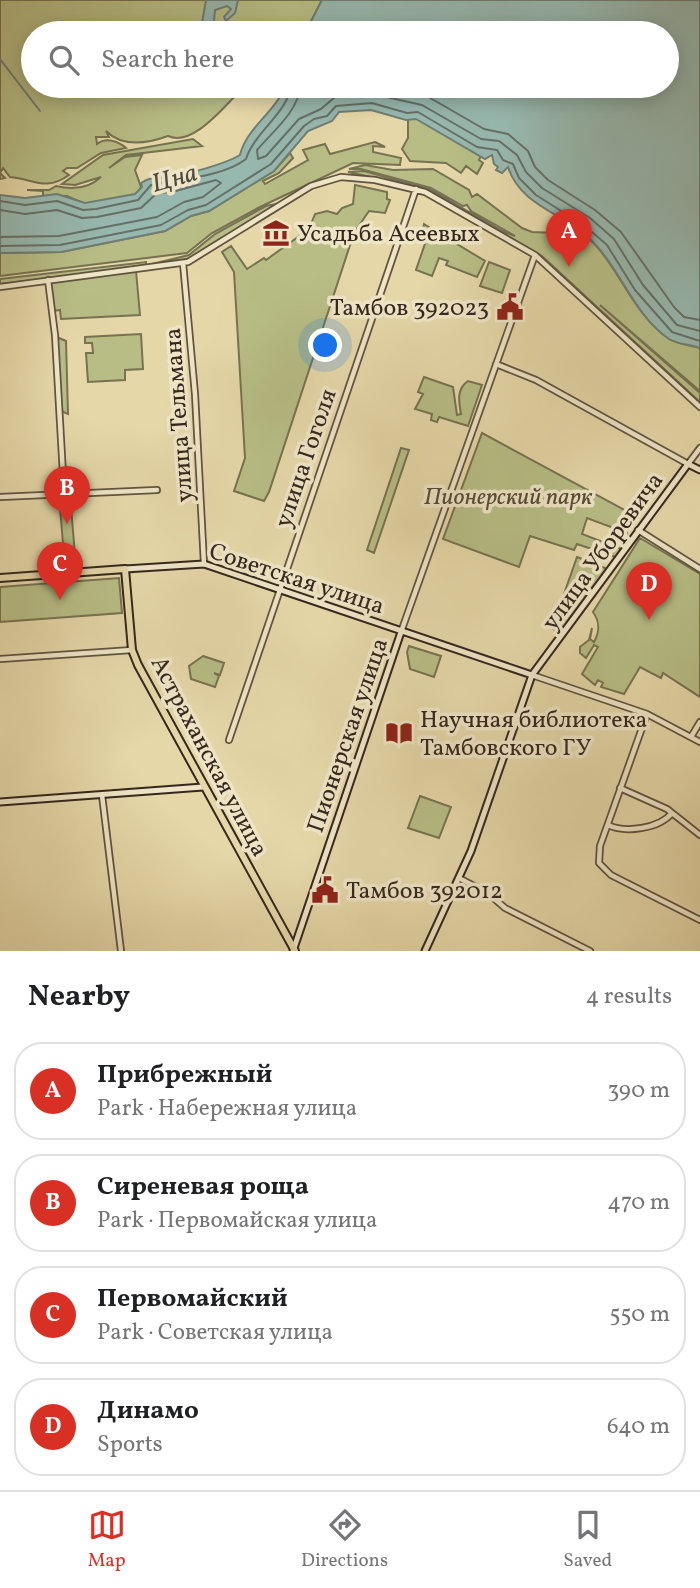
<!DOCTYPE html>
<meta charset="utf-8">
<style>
:root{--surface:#fff;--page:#f2f2f2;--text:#202124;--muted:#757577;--line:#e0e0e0;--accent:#d93025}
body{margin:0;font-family:Vollkorn,serif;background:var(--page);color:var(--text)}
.you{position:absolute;left:326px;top:346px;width:24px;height:24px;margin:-18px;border:5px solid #fff;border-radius:50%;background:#1a73e8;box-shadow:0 0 0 10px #1a73e833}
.badge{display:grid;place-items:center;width:46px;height:46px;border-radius:50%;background:var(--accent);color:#fff;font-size:23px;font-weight:700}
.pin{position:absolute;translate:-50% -58px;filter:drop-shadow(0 2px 4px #0008)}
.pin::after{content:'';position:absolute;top:37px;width:24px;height:21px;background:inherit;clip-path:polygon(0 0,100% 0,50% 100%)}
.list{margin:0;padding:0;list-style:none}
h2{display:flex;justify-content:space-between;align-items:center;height:91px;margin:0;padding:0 28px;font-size:30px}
h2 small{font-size:23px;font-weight:400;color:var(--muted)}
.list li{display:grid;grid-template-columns:46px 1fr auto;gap:21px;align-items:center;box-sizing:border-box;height:98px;margin:0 14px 14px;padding:0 14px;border:2px solid var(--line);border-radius:28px}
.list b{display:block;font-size:26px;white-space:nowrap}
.list p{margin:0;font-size:23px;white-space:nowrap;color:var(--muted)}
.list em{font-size:23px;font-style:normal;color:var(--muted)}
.icon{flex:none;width:38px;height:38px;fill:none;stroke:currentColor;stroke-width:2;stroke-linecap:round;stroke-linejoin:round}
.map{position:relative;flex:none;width:700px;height:951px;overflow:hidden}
.search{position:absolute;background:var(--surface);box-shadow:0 4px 18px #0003;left:21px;right:21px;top:21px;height:77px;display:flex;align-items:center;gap:18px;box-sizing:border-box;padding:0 24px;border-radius:38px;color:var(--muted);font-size:26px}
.sheet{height:539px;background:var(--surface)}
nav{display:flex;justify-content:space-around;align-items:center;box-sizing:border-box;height:98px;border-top:2px solid var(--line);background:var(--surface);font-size:19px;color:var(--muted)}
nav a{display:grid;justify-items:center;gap:4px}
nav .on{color:var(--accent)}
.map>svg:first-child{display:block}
.green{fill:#b7bd85;stroke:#767252;stroke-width:2}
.water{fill:#97b8af;stroke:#707e75;stroke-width:2}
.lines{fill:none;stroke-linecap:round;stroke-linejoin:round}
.shore{stroke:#667066;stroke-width:2}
.stream{stroke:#707e75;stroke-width:2}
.street-casing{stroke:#615340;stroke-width:8}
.secondary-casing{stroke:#35271e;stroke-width:9}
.primary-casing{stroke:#35271e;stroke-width:10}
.street{stroke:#eee5c6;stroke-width:4.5}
.secondary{stroke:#eee5c6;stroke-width:5}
.primary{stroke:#e5d7a8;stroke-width:6}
.labels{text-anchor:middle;stroke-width:7;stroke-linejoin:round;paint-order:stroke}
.poi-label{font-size:24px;fill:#35271e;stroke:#eee5c6;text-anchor:start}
.street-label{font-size:24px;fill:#35271e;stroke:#eee5c6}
.park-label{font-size:24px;font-style:italic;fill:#564c38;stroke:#eee5c6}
.water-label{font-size:26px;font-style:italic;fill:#4e4b42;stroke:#eee5c6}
</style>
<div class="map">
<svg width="700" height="951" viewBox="0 0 700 951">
<rect width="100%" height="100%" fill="#e5d7a8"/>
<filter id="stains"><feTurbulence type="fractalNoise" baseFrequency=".00286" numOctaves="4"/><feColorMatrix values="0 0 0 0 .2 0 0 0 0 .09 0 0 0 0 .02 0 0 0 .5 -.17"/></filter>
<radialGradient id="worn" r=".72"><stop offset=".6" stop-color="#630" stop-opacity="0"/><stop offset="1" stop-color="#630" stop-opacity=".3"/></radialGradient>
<path class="green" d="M0,0H322L305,33H33V86H235L238,93C223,108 192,147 168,136C146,144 122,147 106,131L109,137H96L97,144C106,137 118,141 126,148L101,153L77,168H67L63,171L69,175C45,192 34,179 10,177L3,168L0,173L5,178L0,179Z
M408,118H416L481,156L479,160L483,163L477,174L466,166L461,173L446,163L410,161L402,149L408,138Z
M193,139L202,146L126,155L109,168L125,157L142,155L135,170L141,187L136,195L85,204L67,196L43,197V191L27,190H49L56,186C72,190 88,189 101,177L75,185L62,184L103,155Z
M375,142L385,147L373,146V152L401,158L400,165L353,163L260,207L212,233L187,253L0,276V253L61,252L165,231L191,216L209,211L274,171L290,153L293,158L279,173L263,181L265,184L308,160L303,150L325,144L330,154Z
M365,165L393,170L433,169L469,190L472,197L477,194L522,228L532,232L555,233L564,238L572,226C617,252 626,310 669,338C678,345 690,345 700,348V391L600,305L700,393V402L542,256L426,189L348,172L364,171L431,190L502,231L515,236L471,211L467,205L463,206L431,188L361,169H349Z
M355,185L387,192V199L390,200L385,213L369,211L354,233L269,492L264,501L234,491L245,458L234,272L222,252L231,246L247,269L264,258L266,260L309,229L315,214L327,211L337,214L342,208L353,204Z
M276,204L194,258L152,264L189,255L215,234L266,206Z
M424,224L485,261L477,277L446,265L448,261L439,258L432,276L416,270L429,232L423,229Z
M146,262V266L0,284V279Z
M489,262L510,270L502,293L480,286Z
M136,271L140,315L61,319L60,310L53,311L50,281Z
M141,334L143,369L125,370V380L88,382L86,353H93L92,343H85V337Z
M59,338L66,341L68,414L61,411L56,341Z
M424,377L453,387L457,415L461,414C459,402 456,389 468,381L482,385L468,426L439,417L437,422L431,420L432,414L415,409L423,394L418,392Z
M482,433L632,514L626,524L627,533L587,518L582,534L621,549L615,557L577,544L574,550L530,536L519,567L443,539Z
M401,448L409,450L374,553L367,550Z
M70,495L75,555H64L59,496Z
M640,538L700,574V697L663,673L661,678L640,667L624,694L601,687L603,683L598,680L595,685L582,674L598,647L594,645L586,658L580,653V647L589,640L592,628L590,639L594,642C600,631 600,622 593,612Z
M577,557L610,570L562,635L552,628Z
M119,578L122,613L0,622V587Z
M409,646L441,656L434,677L410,669L407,652Z
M203,656L224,663L220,675L214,673L219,676L215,687L191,679L189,666Z
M420,796L451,807L439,838L408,828Z"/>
<path class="water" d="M206,0H238L235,13L226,21L224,17L231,9L227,6L215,10L214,21L222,33H209L202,23Z
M322,0H700V348C690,344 679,345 669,339C633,315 620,266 588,237C562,213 520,205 508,167L502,173L496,170L498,167L494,164L492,155L485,159L416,119L406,120L371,110L339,112L332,121L308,131L274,171L209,211L191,216L165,231L61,252L0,253V195L25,198L57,194L85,203L135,194L142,187L141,183C150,177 156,178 167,177C186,175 225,164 240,155C246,128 276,112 285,86H667V33H305Z"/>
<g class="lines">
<path class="shore" d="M300,86C299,111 272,132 257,150L258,159L266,156L299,119L321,109L335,97L373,94L422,105L481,139L499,141L517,155L526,172L542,188L590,218L614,239L643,285L677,325L700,331
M386,86L425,95L484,129L508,134L528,151L535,167L548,180L595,210L621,232L674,307L684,317L700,320
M0,201L25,205L57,201L83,210L96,209L138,200L151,185C179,179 223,177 246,159C254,133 288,112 291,86
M0,210L25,214L57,210L82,218L97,217L141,208L157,193L172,192L216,180L221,183L203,197L184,202L157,217L59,236L0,237
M0,246L60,245L161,225L188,210L206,205L271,164L304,126L314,119L327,116L336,106L372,103L407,113L418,112L477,147L497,150L503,160L513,164L519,178L536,195L585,226L607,245L635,290L672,332L700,341"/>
<path class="stream" d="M0,59L40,111"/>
<defs>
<path id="street" d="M183,263L195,394L204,564
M48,280L55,335L64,492
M0,287L188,262L311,186L341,177L375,180L425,192L535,255L700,407
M496,364L536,380L688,464L700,448
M0,497L157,490
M638,530L700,569
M401,632L535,255
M0,659L132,650
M532,675L647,714L700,742
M647,714L600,846L599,863L611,875L700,920
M691,737L700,722
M229,740L416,189
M620,788L667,809L700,835
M102,795L121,951
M608,825C625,833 659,829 672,813
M459,878L489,894L505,908L590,951"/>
<path id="secondary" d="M125,569L204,564L532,675
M0,802L203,787
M293,951L401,632
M425,951L471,851L532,675L688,464L700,470"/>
<path id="primary" d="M0,578L125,569L132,650L138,665L295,951"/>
</defs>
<use href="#street" class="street-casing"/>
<use href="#secondary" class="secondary-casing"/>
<use href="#primary" class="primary-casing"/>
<use href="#street" class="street"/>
<use href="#secondary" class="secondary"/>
<use href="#primary" class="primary"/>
</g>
<defs>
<symbol id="museum-bare" viewBox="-9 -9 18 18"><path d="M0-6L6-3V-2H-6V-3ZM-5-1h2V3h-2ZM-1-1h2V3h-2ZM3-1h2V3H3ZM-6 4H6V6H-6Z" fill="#8f2418" stroke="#eee5c6" stroke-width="2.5" paint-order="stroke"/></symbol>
<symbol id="civic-bare" viewBox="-9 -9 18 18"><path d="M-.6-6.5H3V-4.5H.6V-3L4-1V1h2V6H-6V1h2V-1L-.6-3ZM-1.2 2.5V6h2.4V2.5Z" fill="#8f2418" stroke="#eee5c6" stroke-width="2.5" paint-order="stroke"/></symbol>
<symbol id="library-bare" viewBox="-9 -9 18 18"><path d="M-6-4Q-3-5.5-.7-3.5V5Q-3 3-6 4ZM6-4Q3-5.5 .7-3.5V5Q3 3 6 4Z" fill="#8f2418" stroke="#eee5c6" stroke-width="2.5" paint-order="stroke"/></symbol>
</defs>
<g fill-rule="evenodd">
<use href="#museum-bare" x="257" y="214" width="38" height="38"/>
<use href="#civic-bare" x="491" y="288" width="38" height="38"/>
<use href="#library-bare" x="380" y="714" width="38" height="38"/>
<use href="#civic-bare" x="306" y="871" width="38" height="38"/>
</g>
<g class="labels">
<g class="poi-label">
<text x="297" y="241">Усадьба Асеевых</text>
<text x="489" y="315" text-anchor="end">Тамбов 392023</text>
<text x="420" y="727">Научная библиотека<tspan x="420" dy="28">Тамбовского ГУ</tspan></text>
<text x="346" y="898">Тамбов 392012</text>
</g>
<g class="street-label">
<text transform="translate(178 415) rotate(-94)" y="8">улица Тельмана</text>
<text transform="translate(305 458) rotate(-71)" y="8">улица Гоголя</text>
<text transform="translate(602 551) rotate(-54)" y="8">улица Уборевича</text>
<text transform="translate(297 578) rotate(18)" y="8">Советская улица</text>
<text transform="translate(347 735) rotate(-71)" y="8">Пионерская улица</text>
<text transform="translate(210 756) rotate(62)" y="8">Астраханская улица</text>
</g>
<g class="park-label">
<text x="508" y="504">Пионерский парк</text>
</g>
<g class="water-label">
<text transform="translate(174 177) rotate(-16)" y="9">Цна</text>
</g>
</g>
<rect width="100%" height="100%" filter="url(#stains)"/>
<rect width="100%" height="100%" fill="url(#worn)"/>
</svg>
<div class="you"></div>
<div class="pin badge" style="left:569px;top:267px">A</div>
<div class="pin badge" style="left:67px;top:524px">B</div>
<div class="pin badge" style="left:60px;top:600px">C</div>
<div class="pin badge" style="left:649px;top:620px">D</div>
<div class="search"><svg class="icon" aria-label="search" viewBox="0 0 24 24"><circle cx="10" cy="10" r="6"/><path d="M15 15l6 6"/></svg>Search here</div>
</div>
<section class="sheet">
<h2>Nearby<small>4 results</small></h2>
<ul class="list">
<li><span class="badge">A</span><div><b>Прибрежный</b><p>Park · Набережная улица</p></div><em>390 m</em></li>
<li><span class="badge">B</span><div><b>Сиреневая роща</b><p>Park · Первомайская улица</p></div><em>470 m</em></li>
<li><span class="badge">C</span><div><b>Первомайский</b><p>Park · Советская улица</p></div><em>550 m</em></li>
<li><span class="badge">D</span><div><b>Динамо</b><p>Sports</p></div><em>640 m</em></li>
</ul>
</section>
<nav>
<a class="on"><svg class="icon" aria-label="map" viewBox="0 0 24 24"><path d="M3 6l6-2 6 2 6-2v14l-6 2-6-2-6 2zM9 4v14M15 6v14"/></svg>Map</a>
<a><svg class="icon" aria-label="directions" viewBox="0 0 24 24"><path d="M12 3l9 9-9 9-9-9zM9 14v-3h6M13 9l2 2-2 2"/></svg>Directions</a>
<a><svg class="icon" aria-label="saved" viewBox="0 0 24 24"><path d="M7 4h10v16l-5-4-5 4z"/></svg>Saved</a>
</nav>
